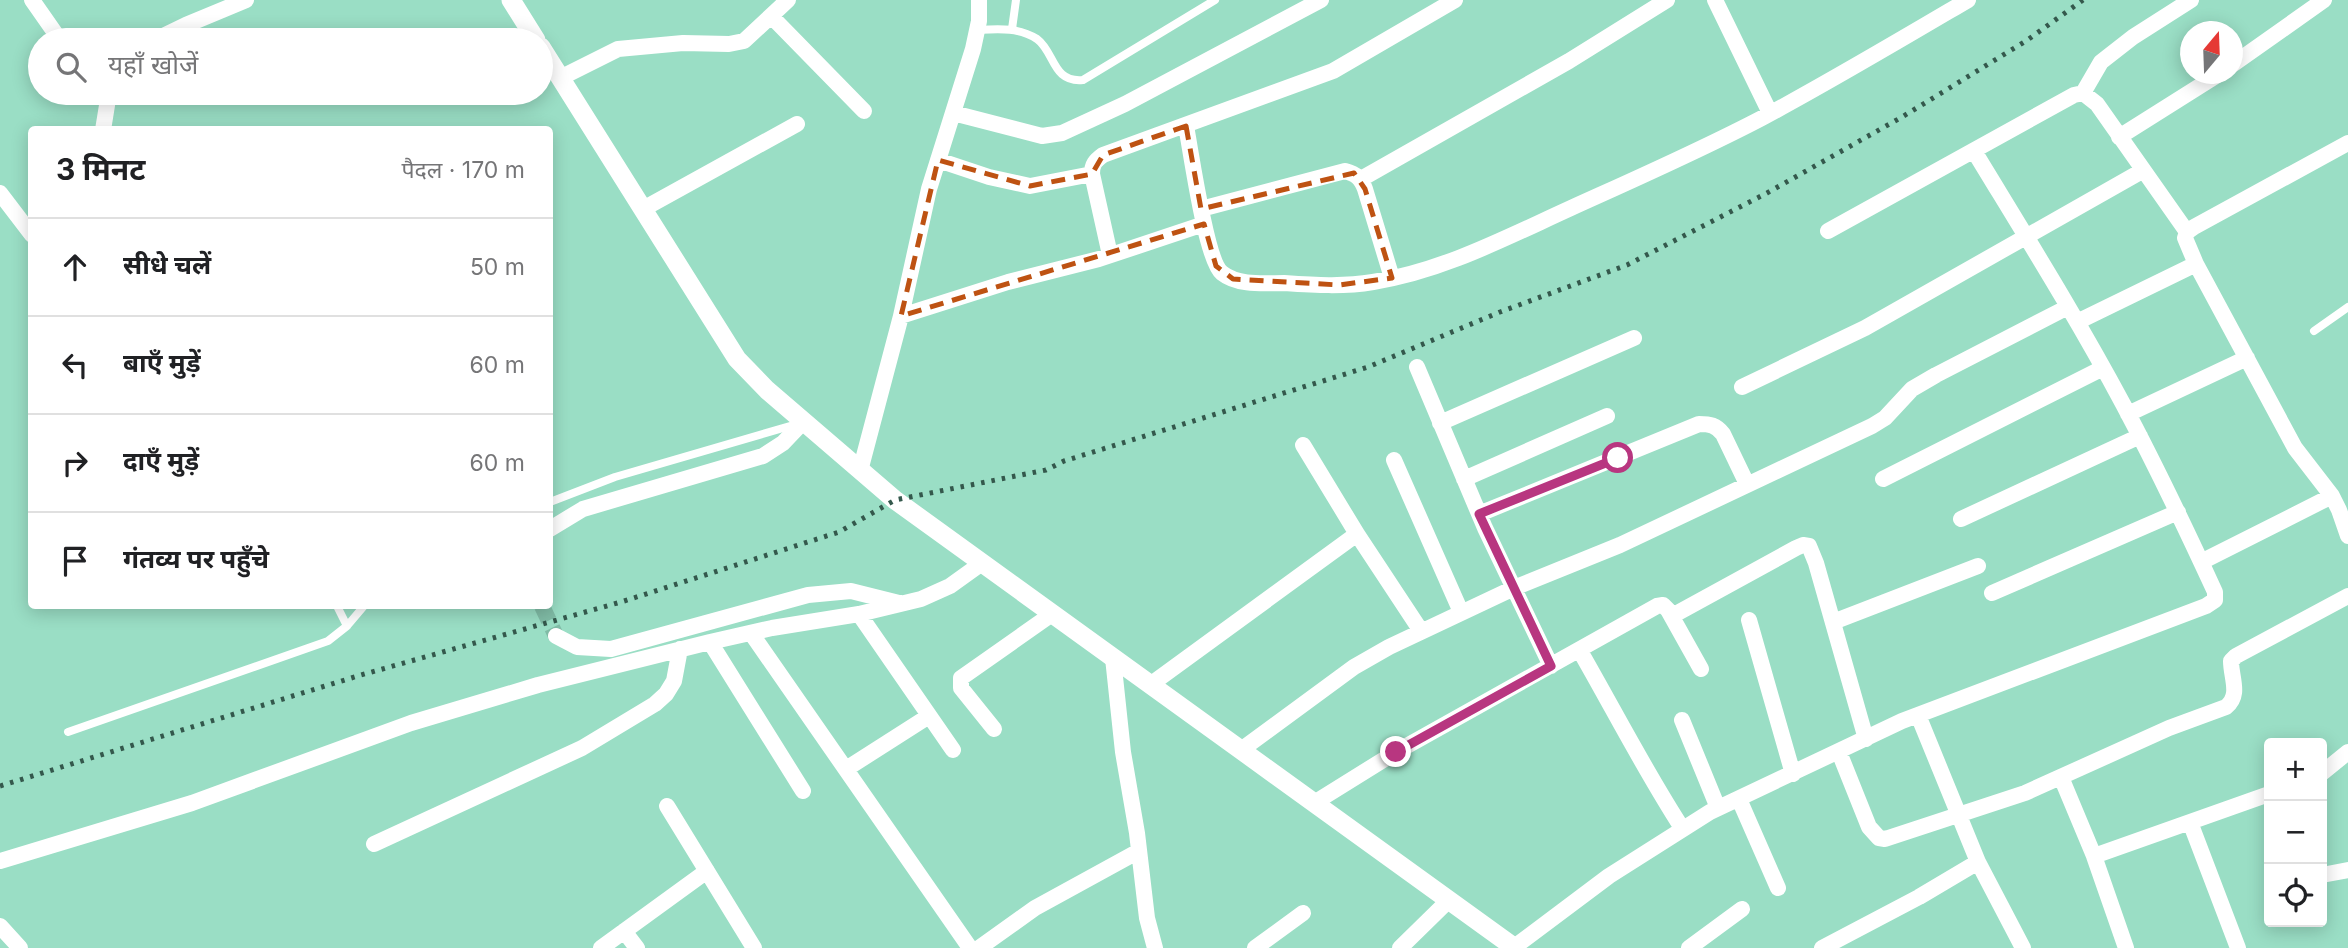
<!DOCTYPE html>
<html lang="hi">
<meta charset="utf-8">
<style>
:root{--surface:#fff;--page:#f6f6f6;--text:#202124;--muted:#757577;--line:#e0e0e0}
body{margin:0;font-family:Inter,"Noto Sans Devanagari",sans-serif;background:var(--page);color:var(--text)}
.controls{position:absolute;right:21px;bottom:21px;display:grid;overflow:hidden;border-radius:7px;box-shadow:0 4px 18px #0003}
.controls button{width:63px;height:63px;display:grid;place-items:center;padding:0;border:0;border-bottom:2px solid var(--line);background:var(--surface);color:var(--text);font:35px sans-serif}
.compass{position:absolute;left:2180px;top:21px;width:63px;height:63px;border-radius:50%;background:var(--surface);box-shadow:0 4px 18px #0003;rotate:19deg}
.stop{position:absolute;width:21px;height:21px;margin:-16px;border:5px solid #b83680;border-radius:50%;background:#fff}
.stop.end{background:#b83680;border-color:#fff;box-shadow:0 2px 7px #0008}
.list{margin:0;padding:0;list-style:none}
h2{display:flex;justify-content:space-between;align-items:center;height:91px;margin:0;padding:0 28px;font-size:30px}
h2 small{font-size:23px;font-weight:400;color:var(--muted)}
.list li{display:grid;grid-template-columns:46px 1fr auto;gap:21px;align-items:center;box-sizing:border-box;height:98px;padding:0 28px;border-top:2px solid var(--line)}
.list b{display:block;font-size:26px;white-space:nowrap}
.list em{font-size:23px;font-style:normal;color:var(--muted)}
.icon{flex:none;width:38px;height:38px;fill:none;stroke:currentColor;stroke-width:2;stroke-linecap:round;stroke-linejoin:round}
.map{position:relative;flex:none;width:2348px;height:948px;overflow:hidden}
.search{position:absolute;background:var(--surface);box-shadow:0 4px 18px #0003;left:28px;top:28px;width:525px;height:77px;display:flex;align-items:center;gap:18px;box-sizing:border-box;padding:0 24px;border-radius:38px;color:var(--muted);font-size:26px}
.panel{position:absolute;background:var(--surface);box-shadow:0 4px 18px #0003;left:28px;top:126px;width:525px;height:483px;border-radius:7px}
.map>svg:first-child{display:block}
.lines{fill:none;stroke-linecap:round;stroke-linejoin:round}
.minor-tunnel{stroke:#80bca6;stroke-width:16;stroke-dasharray:16 8;stroke-linecap:butt}
.service{stroke:#fff;stroke-width:8}
.minor{stroke:#fff;stroke-width:16}
.tertiary{stroke:#fff;stroke-width:19}
.rail{stroke:#34584c;stroke-width:5;stroke-dasharray:3.5 7;stroke-linecap:butt}
.route{stroke:#b83680;stroke-width:9}
.marked{fill:none;stroke:#be5212;stroke-width:5;stroke-dasharray:14 9;stroke-linejoin:round}
</style>
<div class="map">
<svg width="2348" height="948" viewBox="0 0 2348 948">
<rect width="100%" height="100%" fill="#9adec5"/>
<g class="lines">
<path class="minor-tunnel" d="M542,606L556,636"/>
<path class="service" d="M1012,29L1016,0
M977,30C998,29 1018,27 1037,39C1055,52 1052,83 1083,80L1215,0
M2314,331L2348,307
M550,502L615,477L797,424
M337,606L347,626
M68,732L328,641L347,626L364,606"/>
<path class="minor" d="M32,0L60,40
M1715,0L1770,113
M771,16L864,111
M155,40L186,25L246,0
M2232,65L2324,0
M560,78L618,49L683,43L729,44L744,41L788,0
M2083,93L2101,62L2133,37L2191,0
M953,113L1042,136L1062,133L1125,104L1321,0
M1186,126C1191,151 1206,261 1222,273C1238,286 1265,283 1284,283C1314,285 1344,287 1373,282C1443,271 1507,237 1571,208C1635,179 1699,151 1762,118C1831,81 1900,40 1968,0
M103,130L109,93
M2119,137L2219,74
M2348,143L2194,227L2187,232L2185,238L2196,264L2295,448L2332,496L2339,510L2348,536
M938,160L989,177L1030,186L1092,174
M1361,179L1569,61L1667,0
M0,193L32,235
M643,209L797,124
M1201,209L1345,171C1356,174 1361,178 1365,189L1392,278
M1828,231L2074,95L2083,93L2097,104L2187,232
M1110,255L1092,174C1092,164 1095,161 1103,155L1333,71L1455,0
M901,316L1008,282L1099,259L1204,224
M2077,322L2196,264
M1417,367L1485,528L1551,666
M1742,387L1865,328L2142,171
M2128,414L2247,358
M1440,423L1634,338
M1303,445L1357,534L1421,631
M1394,460L1461,612
M860,471L901,316L929,189L973,49L979,21V0
M1464,479L1607,416
M1883,479L2103,368
M1479,514L1699,424C1710,424 1716,425 1723,434L1747,484
M1961,519L2140,436
M550,529L583,509L763,456L783,443L803,422
M2201,562L2332,496
M1992,593L2178,512
M859,614L953,750
M1672,616L1796,548L1803,545L1809,546L1816,563L1866,739
M1749,620L1793,774
M1833,622L1978,566
M751,633L970,948
M556,636L577,647L611,649L808,595L851,591L899,603
M710,642L803,791
M1580,651C1614,710 1645,771 1682,828
M1113,658L1123,752L1137,833L1147,918L1155,948
M1150,685L1357,534
M1918,715L1978,862L2023,948
M1682,720L1718,808
M994,729L961,688V678L1052,614
M1241,750L1354,667L1389,647L1514,588L1620,545L1872,426L1885,418L1912,389L1936,375L2068,307
M1839,752L1869,827L1879,838L1885,839L2025,793L2169,728L2226,707C2241,695 2231,678 2231,661L2236,656L2348,596
M846,769L929,716
M2322,773L2348,752
M2061,777L2094,856L2126,948
M1739,799L1778,888
M1314,803L1396,752L1657,606L1663,605L1668,610L1701,669
M667,806L754,948
M2190,822L2238,948
M374,844L582,748L655,704L666,694L674,681L680,649
M2094,856L2269,794
M0,861L192,803L411,723L538,685L710,642L772,628L859,614L921,599L950,586L982,563
M2322,875L2348,870
M0,926L20,948
M624,931L637,948
M601,948L707,871
M979,948L1035,908L1139,851
M1255,948L1303,913
M1400,948L1449,900
M1513,948L1609,876L1710,812L1902,721L2206,606L2215,600V592C2186,529 2156,466 2123,404C2077,318 2025,235 1974,151
M1689,948L1742,909
M1822,948L1919,897L1978,862"/>
<path class="tertiary" d="M511,0L536,40
M541,47L737,359L767,390L895,500L1515,948"/>
<path class="rail" d="M0,786L361,675L621,602L839,532L895,500L1046,470L1064,461L1368,367L1500,312L1627,265L1767,193L1902,117L2026,41L2083,0"/>
</g>
<g class="lines">
<path class="route" d="M1396,752L1551,666L1479,514L1618,458"/>
</g>
<path class="marked" d="M1186,126L1201,209L1354,173L1365,189L1392,278L1339,285L1233,279L1216,266L1204,224L901,316L938,160L1030,186L1092,174L1103,155Z"/>
</svg>
<div class="controls">
<button>+</button>
<button>−</button>
<button><svg class="icon" aria-label="locate" viewBox="0 0 24 24"><circle cx="12" cy="12" r="6"/><path d="M12 2v4M12 18v4M2 12h4M18 12h4"/></svg></button>
</div>
<svg class="compass" viewBox="-18 -18 36 36"><path d="M0-13l5 13h-10z" fill="#e53935"/><path d="M0 13l5-13h-10z" fill="#757577"/></svg>
<div class="stop" style="left:1618px;top:458px"></div>
<div class="stop end" style="left:1396px;top:752px"></div>
<div class="search"><svg class="icon" aria-label="search" viewBox="0 0 24 24"><circle cx="10" cy="10" r="6"/><path d="M15 15l6 6"/></svg>यहाँ खोजें</div>
<section class="panel">
<h2>3 मिनट<small>पैदल · 170 m</small></h2>
<ul class="list">
<li><svg class="icon" aria-label="ahead" viewBox="0 0 24 24"><path d="M12 20V5M6 11l6-6 6 6"/></svg><div><b>सीधे चलें</b></div><em>50 m</em></li>
<li><svg class="icon" aria-label="left" viewBox="0 0 24 24"><path d="M17 20v-9H6M10 6l-5 5 5 5"/></svg><div><b>बाएँ मुड़ें</b></div><em>60 m</em></li>
<li><svg class="icon" aria-label="right" viewBox="0 0 24 24"><path d="M7 20v-9h11M14 6l5 5-5 5"/></svg><div><b>दाएँ मुड़ें</b></div><em>60 m</em></li>
<li><svg class="icon" aria-label="arrive" viewBox="0 0 24 24"><path d="M6 21V4h12l-3 4 3 4H6"/></svg><div><b>गंतव्य पर पहुँचे</b></div></li>
</ul>
</section>
</div>
